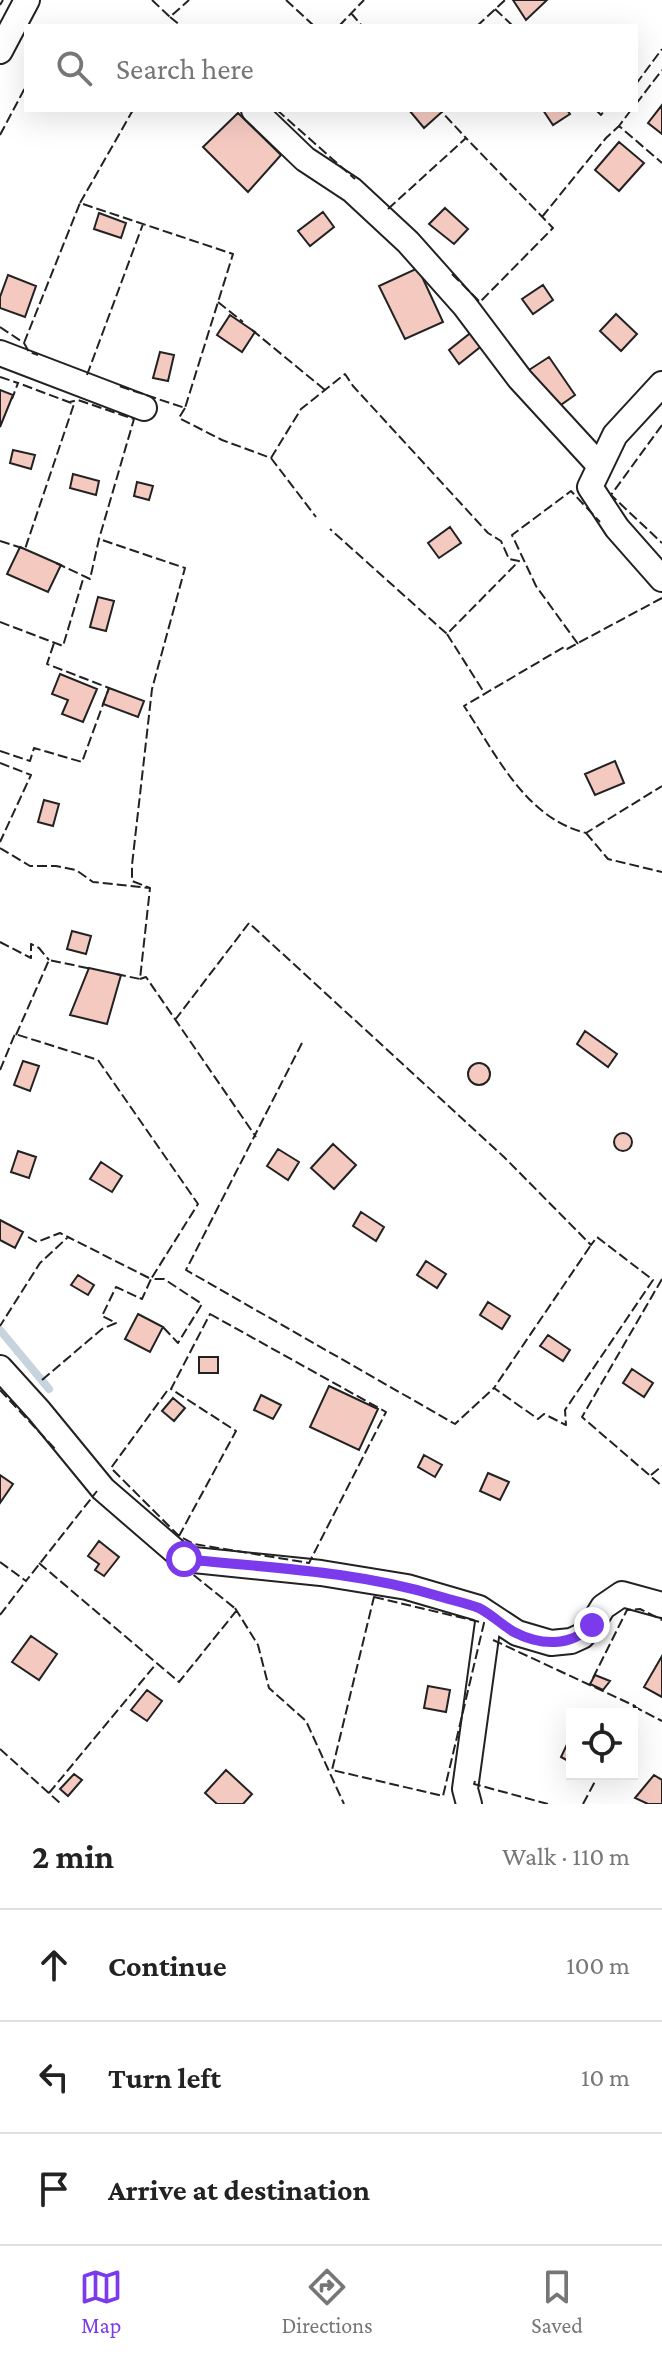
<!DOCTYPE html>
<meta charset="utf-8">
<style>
:root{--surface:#fff;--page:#f2f2f2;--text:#222;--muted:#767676;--line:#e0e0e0;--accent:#7c3aed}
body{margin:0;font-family:"Crimson Pro",serif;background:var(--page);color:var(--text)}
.controls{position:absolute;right:24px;bottom:24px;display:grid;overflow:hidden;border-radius:0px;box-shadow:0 8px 32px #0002}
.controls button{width:72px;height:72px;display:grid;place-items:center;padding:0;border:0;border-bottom:2px solid var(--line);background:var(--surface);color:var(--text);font:40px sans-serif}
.stop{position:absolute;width:24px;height:24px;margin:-18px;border:6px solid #7c3aed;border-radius:50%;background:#fff}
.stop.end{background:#7c3aed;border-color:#fff;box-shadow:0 2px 8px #0008}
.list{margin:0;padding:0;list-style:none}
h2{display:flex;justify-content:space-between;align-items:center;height:104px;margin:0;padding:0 32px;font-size:34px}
h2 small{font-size:26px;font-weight:400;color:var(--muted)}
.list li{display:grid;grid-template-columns:52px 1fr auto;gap:24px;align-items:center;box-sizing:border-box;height:112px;padding:0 32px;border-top:2px solid var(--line)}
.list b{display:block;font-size:30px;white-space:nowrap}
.list em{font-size:26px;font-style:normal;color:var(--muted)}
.icon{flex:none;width:44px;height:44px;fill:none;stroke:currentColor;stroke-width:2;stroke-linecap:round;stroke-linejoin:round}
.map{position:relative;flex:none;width:662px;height:1804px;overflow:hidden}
.search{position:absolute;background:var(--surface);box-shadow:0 8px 32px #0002;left:24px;right:24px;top:24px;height:88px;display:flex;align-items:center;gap:20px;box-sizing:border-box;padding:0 28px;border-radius:0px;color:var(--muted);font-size:30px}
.sheet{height:440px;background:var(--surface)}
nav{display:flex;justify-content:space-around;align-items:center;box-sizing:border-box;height:112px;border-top:2px solid var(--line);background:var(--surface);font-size:22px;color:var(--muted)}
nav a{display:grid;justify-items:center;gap:4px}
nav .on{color:var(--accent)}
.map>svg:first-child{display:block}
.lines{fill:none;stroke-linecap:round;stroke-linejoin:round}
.stream{stroke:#c7d3dd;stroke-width:8}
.building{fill:#f3c9c0;stroke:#222;stroke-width:2}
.minor-casing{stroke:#222;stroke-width:28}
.minor{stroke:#fff;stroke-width:24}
.fence{stroke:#222;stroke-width:2;stroke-dasharray:10 4;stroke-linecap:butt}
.route{stroke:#7c3aed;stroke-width:10}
</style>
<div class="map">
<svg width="662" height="1804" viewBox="0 0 662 1804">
<rect width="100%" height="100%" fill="#fff"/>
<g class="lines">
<path class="stream" d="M0,1330L49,1389"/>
</g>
<path class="building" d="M513,0H547L526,20Z
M662,105V134L648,123Z
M409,110H442L443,111L424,128Z
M543,110H567L570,114L553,125Z
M238,113L281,155L248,192L203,147Z
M619,142L644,163L619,191L595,170Z
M445,208L468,229L454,244L429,224Z
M323,212L334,227L310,246L298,231Z
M99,213L126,223L121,238L94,229Z
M418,268L443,322L405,339L379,286Z
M8,275L36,286L25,317L0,308V297Z
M543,285L553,300L533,314L522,299Z
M616,314L637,334L621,351L600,331Z
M230,315L255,332L242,352L217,335Z
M473,331L484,344L459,364L449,350Z
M160,352L174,355L168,381L153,378Z
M549,357L575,395L555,409L529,370Z
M0,390L13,395L0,427Z
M13,450L35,455L31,469L10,463Z
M73,474L99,481L96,495L70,488Z
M137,482L153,486L149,500L134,496Z
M450,527L461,543L439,558L428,543Z
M20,547L61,565L48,592L7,574Z
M98,597L114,601L106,631L90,627Z
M60,674L97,689L83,722L62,714L68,700L52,694Z
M109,688L144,701L138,717L103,704Z
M615,761L624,783L595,795L585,774Z
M44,800L59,804L53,826L38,822Z
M72,931L91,936L86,954L67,949Z
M89,968L121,975L107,1024L70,1015Z
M585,1031L617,1054L608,1067L577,1044Z
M23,1061L39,1066L30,1091L14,1085Z
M468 1074a11 11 0 1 1 22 0a11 11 0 1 1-22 0Z
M614 1142a9 9 0 1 1 18 0a9 9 0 1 1-18 0Z
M333,1144L356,1165L334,1189L311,1168Z
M278,1149L299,1162L288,1180L267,1166Z
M18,1151L36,1157L29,1178L11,1172Z
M101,1162L122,1176L112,1192L90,1179Z
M361,1212L384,1227L376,1241L353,1226Z
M0,1220L23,1232L15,1248L0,1240Z
M426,1261L446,1274L437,1288L417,1275Z
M78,1275L94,1285L88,1295L71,1285Z
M488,1302L510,1316L502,1329L480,1315Z
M138,1314L163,1327L150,1352L125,1339Z
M548,1335L570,1350L563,1361L540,1346Z
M199,1357H218V1373H199Z
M632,1369L653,1383L644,1397L623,1383Z
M329,1386L378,1409L359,1450L310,1427Z
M261,1395L281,1405L273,1419L254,1410Z
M173,1398L185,1408L174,1421L162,1411Z
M424,1455L442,1465L435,1477L418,1467Z
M488,1473L509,1482L500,1500L480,1491Z
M0,1475L13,1484L0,1503Z
M99,1541L119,1557L104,1576L95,1570L99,1564L88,1556Z
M31,1636L57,1654L39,1680L12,1662Z
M662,1656V1697L644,1687Z
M595,1675L610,1681L603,1690L590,1684Z
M428,1686L450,1690L446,1712L424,1708Z
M147,1690L162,1701L147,1721L131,1710Z
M572,1734V1763L561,1757Z
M226,1770L252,1794L243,1804H217L205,1793Z
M74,1774L82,1780L68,1796L60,1789Z
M654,1775L662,1780V1804H648L635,1798Z"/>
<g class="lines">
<defs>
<path id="minor" d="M0,51L27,0
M254,110L305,159L352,190L408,242L465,306L520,379L600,466
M0,353L144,408
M662,384L615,435L590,487L617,528L662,579
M0,1368L39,1411L103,1489L184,1559L321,1573L407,1587L479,1608L517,1633L551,1643L571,1641L582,1636L592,1625L603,1607L622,1594L662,1605
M469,1804L465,1789L489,1615"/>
</defs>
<use href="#minor" class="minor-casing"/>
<use href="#minor" class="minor"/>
<path class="fence" d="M152,0L170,17L189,0
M286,0L314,26
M0,5L3,0
M495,9L513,26
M351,13L362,26
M170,17L181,26
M339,26L364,0
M477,26L505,0
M636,84L662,49
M636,104L662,70
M277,110L355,179
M596,110L601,115L605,110
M631,110L619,126L662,163
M0,135L26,86
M80,203L133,110
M388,209L466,138L440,110
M542,217L606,138L619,126
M452,274L480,302L553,228L466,138
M218,302L243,322
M0,327L24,343L29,352L38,355
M252,330L325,390
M24,343L80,203L233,254L185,408L116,385
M87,375L143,224
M0,377L18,383L12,399
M185,408L179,418L222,440L271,458L316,517
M662,425L611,495L662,543
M271,458L301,409L345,374L353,386L488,533L501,541L509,559L519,561L447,634L330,529
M0,541L25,549L74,404L18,383
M56,563L90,579L99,539L134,419L78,400L70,402
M662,598L567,649L564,647L464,706C496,754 525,818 586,833L662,786
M0,622L63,646L84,576
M447,634L485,694
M578,644L536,586L512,535L571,491L600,522
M0,751L30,761L34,748L82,762L109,688L47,664L54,643
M0,763L31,775L0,842
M586,833L608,859L662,872
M0,848L30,866H56L76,870L93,882L150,888L132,881V865L152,689L185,568L99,539
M0,942L31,958V944L39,948L49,960
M116,974L140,979L150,888
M140,979L146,977L256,1137
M175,1020L249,923L504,1157L591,1245L597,1237L653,1280L565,1410L566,1425L544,1414L538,1419L494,1388L591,1245
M16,1035L49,960L92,969
M302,1043L186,1270L455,1424L494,1388
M0,1070L15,1034L98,1060L198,1204L151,1279L68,1237L40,1263L0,1326
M28,1237L37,1242L60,1233L68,1237
M662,1279L582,1417L662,1486
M210,1314L386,1412L309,1563L194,1544L179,1536L236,1431L171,1389Z
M42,1380L102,1329L116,1323L102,1316L116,1287L142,1299L151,1279H164L202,1304L178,1343L163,1327
M0,1390L57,1451
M167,1391L111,1468L179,1536
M651,1475L662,1466
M0,1562L26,1581L97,1491
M39,1563L179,1682L237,1610L185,1568
M374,1597L484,1623L443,1796L332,1770Z
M235,1608L258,1645L269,1688L306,1721L344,1804
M0,1615L26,1581
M493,1640L635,1706L631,1714
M593,1678L627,1610L640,1609L662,1620
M633,1706L662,1721
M0,1749L61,1804
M475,1781L474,1784L548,1804
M49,1793L156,1664
M583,1804L599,1774"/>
</g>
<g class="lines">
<path class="route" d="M184,1559C269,1568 356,1571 438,1596C451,1600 466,1603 479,1608C491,1614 502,1625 514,1632C541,1646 571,1647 592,1625"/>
</g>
</svg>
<div class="controls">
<button><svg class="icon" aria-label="locate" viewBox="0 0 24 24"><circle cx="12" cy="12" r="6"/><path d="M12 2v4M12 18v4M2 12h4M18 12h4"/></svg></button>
</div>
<div class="stop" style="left:184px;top:1559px"></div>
<div class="stop end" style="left:592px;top:1625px"></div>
<div class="search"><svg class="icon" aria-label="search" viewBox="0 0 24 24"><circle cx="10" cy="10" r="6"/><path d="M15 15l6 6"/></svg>Search here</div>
</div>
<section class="sheet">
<h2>2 min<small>Walk · 110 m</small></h2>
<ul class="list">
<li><svg class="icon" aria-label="ahead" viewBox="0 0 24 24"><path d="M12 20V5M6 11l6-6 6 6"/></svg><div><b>Continue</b></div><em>100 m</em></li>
<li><svg class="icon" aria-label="left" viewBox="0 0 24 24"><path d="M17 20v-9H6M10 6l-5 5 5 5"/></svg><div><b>Turn left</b></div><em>10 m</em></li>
<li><svg class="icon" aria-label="arrive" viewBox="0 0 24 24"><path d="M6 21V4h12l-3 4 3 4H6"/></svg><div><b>Arrive at destination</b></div></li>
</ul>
</section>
<nav>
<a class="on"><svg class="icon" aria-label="map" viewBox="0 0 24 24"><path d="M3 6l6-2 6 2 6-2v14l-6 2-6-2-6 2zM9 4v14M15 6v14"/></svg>Map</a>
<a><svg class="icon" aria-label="directions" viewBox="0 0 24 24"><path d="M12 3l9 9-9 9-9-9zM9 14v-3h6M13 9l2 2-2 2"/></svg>Directions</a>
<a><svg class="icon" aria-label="saved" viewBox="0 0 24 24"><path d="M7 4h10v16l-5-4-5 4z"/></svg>Saved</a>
</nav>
